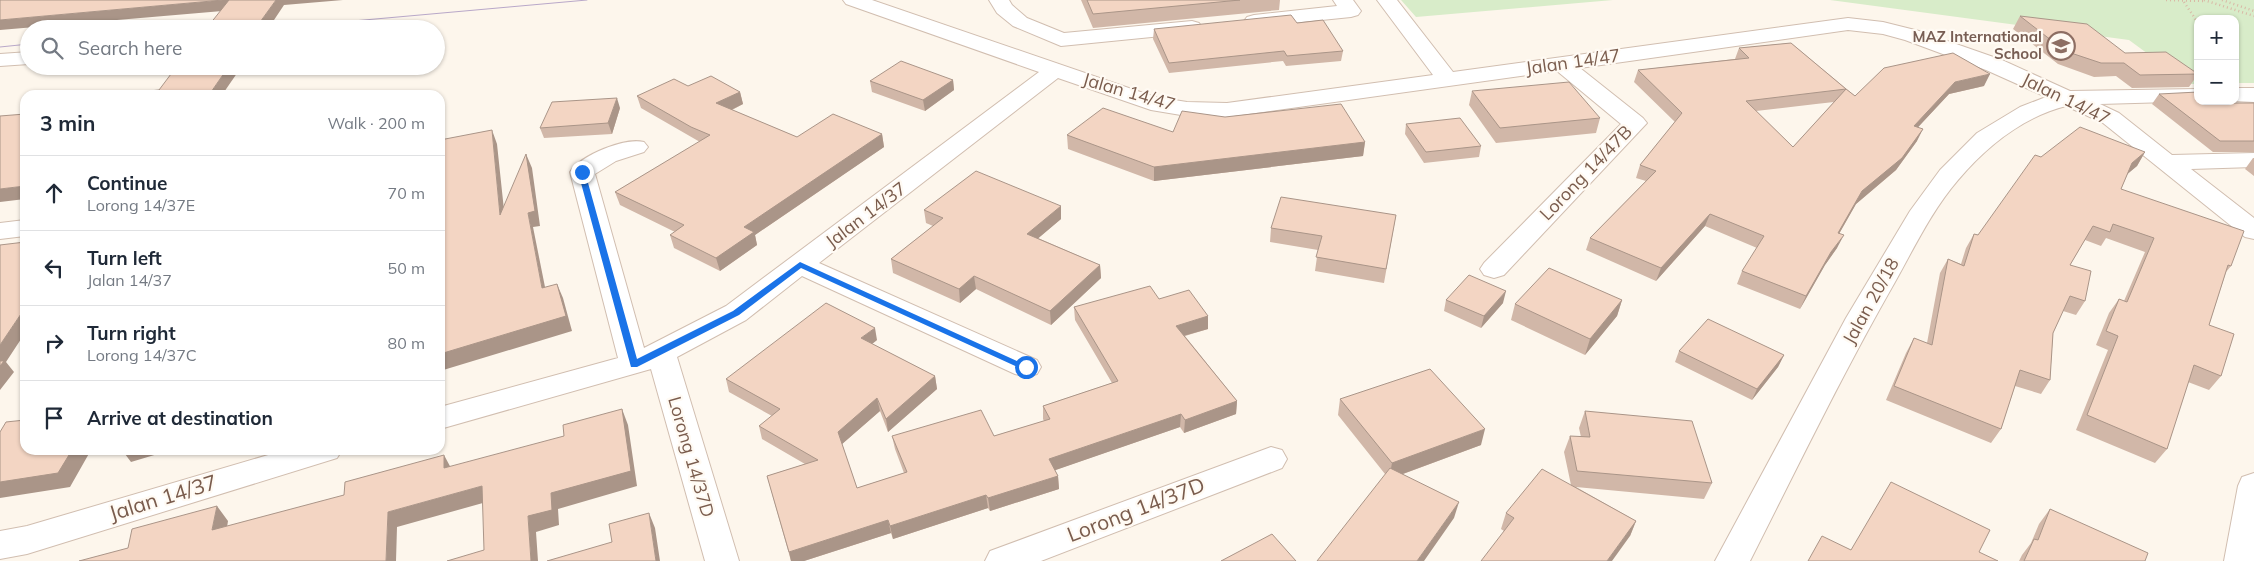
<!DOCTYPE html>
<meta charset="utf-8">
<style>
:root{--surface:#fff;--page:#f6f6f7;--text:#1f2937;--muted:#747a83;--line:#e0e1e3}
body{margin:0;font-family:Mulish,sans-serif;background:var(--page);color:var(--text)}
.controls{position:absolute;right:15px;top:15px;display:grid;overflow:hidden;border-radius:10px;box-shadow:0 1px 4px #0004}
.controls button{width:45px;height:45px;display:grid;place-items:center;padding:0;border:0;border-bottom:1px solid var(--line);background:var(--surface);color:var(--text);font:25px sans-serif}
.stop{position:absolute;width:15px;height:15px;margin:-11px;border:4px solid #1a73e8;border-radius:50%;background:#fff}
.stop.end{background:#1a73e8;border-color:#fff;box-shadow:0 1px 5px #0008}
.list{margin:0;padding:0;list-style:none}
h2{display:flex;justify-content:space-between;align-items:center;height:65px;margin:0;padding:0 20px;font-size:21px}
h2 small{font-size:16px;font-weight:400;color:var(--muted)}
.list li{display:grid;grid-template-columns:32px 1fr auto;gap:15px;align-items:center;box-sizing:border-box;height:75px;padding:0 20px;border-top:1px solid var(--line)}
.list b{display:block;font-size:19px;white-space:nowrap}
.list p{margin:0;font-size:16px;white-space:nowrap;color:var(--muted)}
.list em{font-size:16px;font-style:normal;color:var(--muted)}
.icon{flex:none;width:28px;height:28px;fill:none;stroke:currentColor;stroke-width:2;stroke-linecap:round;stroke-linejoin:round}
.map{position:relative;flex:none;width:2254px;height:561px;overflow:hidden}
.search{position:absolute;background:var(--surface);box-shadow:0 1px 4px #0004;left:20px;top:20px;width:425px;height:55px;display:flex;align-items:center;gap:12px;box-sizing:border-box;padding:0 18px;border-radius:28px;color:var(--muted);font-size:19px}
.panel{position:absolute;background:var(--surface);box-shadow:0 1px 4px #0004;left:20px;top:90px;width:425px;height:365px;border-radius:15px}
.map>svg:first-child{display:block}
.green{fill:#d8ecc9}
.lines{fill:none;stroke-linecap:round;stroke-linejoin:round}
.minor-casing{stroke:#d1beb0;stroke-width:2}
.path{stroke:#d9b8a5;stroke-width:2.5;stroke-dasharray:1 3;stroke-linecap:butt}
.minor{fill:#fff;fill-rule:evenodd}
.tram{stroke:#b9a8c9;stroke-width:1}
.wall{fill:#d1b7a8;fill-rule:evenodd}
.shaded-wall{fill:#aa9588}
.building{fill:#f3d5c3;stroke:#aa9588}
.route{fill:#1a73e8}
.labels{text-anchor:middle;stroke-width:4.5;stroke-linejoin:round;paint-order:stroke}
.far-education-label{font-size:15px;font-weight:bold;fill:#785e54;stroke:#fffaf3;text-anchor:end}
.street-label{font-size:18px;fill:#7a5c4d;stroke:#fffaf3}
.near-street-label{font-size:21px;fill:#7a5c4d;stroke:#fffaf3}
</style>
<div class="map">
<svg width="2254" height="561" viewBox="0 0 2254 561">
<rect width="100%" height="100%" fill="#fdf6ec"/>
<path class="green" d="M1401,0H1613L1416,17Z
M1830,0H2254V83H2235V19H2198V84H2189L2129,40Z"/>
<g class="lines">
<defs>
<path id="minor" d="M843,0H872L1155,97L1187,102L1227,103L1433,75L1377,0H1397L1453,72L1848,18L1883,22L1919,31L2002,60L2070,91L2198,89V101H2204L2100,104L2119,113L2172,155L2254,153V167L2191,169L2254,218V239L2245,237L2103,123L2066,106C2023,117 1986,147 1958,180C1932,210 1914,248 1895,282C1843,373 1797,468 1750,561H1715L1846,318L1910,211L1940,170L1977,133L2020,107L2046,97L1986,70L1905,40L1883,34L1848,30L1580,68L1643,118L1647,123L1504,275L1494,278L1484,275L1480,269L1484,263L1621,124L1557,71L1227,117L1187,116L1151,110L1058,78L819,263L1037,360L1041,367L1037,374L1026,377L1015,374L802,276L746,320L677,357L739,561H705L651,369L440,429V407L618,358L570,172C581,155 625,137 644,142L648,147L644,152L616,161L595,174L644,348L726,306L1039,72L846,4Z
M989,0H1009L1012,5L1027,18L1064,33L1192,21L1199,23L1202,27L1199,31L1192,33L1061,46L1013,26L997,13Z
M1333,0H1353L1361,11L1358,15L1351,17L1254,27L1247,25L1244,21L1247,17L1254,15L1337,6Z
M29,52V64L0,66V54Z
M2235,88H2254V102L2233,101H2235Z
M25,220V236L0,239V223Z
M1271,447L1282,450L1287,459L1282,468L1041,561H985L990,551Z
M285,450H342L337,458L27,554L0,559V531L27,526Z
M2254,473V561H2224L2238,486L2242,477Z"/>
</defs>
<use href="#minor" class="minor-casing"/>
<path class="path" d="M2166,0L2204,1
M2204,0L2254,16
M2222,0L2254,11
M2184,2L2198,23"/>
<use href="#minor" class="minor"/>
<path class="tram" d="M200,29L220,27
M264,29L587,0
M0,47L29,44"/>
</g>
<path class="wall" d="M1081,0H1280L1279,10L1093,28Z
M2020,16L2125,53L2198,74L2189,87L2132,88L2116,76L2094,77L2058,64L2013,29Z
M1297,23L1343,51L1341,61L1286,66L1283,61L1169,73L1153,39L1154,29Z
M1791,43L1855,96L1984,86L1949,94L1918,127L1917,141L1896,170L1856,204L1839,234L1837,248L1825,265L1800,309L1737,284L1742,271L1757,248L1705,226L1656,281L1586,250L1590,238L1646,181L1636,178L1640,165L1675,122L1634,82L1638,70L1735,59L1739,48ZM1834,102L1793,147L1756,111L1816,104Z
M953,80L954,90L925,111L872,92L870,81Z
M688,86L740,92L743,104L732,110L797,137L882,134L884,147L755,235L757,245L720,271L674,248L670,235L675,232L620,205L615,192L700,142L641,108L637,96Z
M1472,91L1600,118L1596,133L1496,143L1469,105Z
M2159,94L2232,103H2254V152H2213L2152,104Z
M620,108L612,134L544,138L540,128Z
M1406,124L1481,146L1479,157L1424,163L1405,134Z
M1173,132L1365,142L1363,156L1154,181L1068,149L1067,135Z
M2145,152L2137,166L2128,173L2121,189L2231,266L2226,272L2209,325L2221,376L2209,390L2188,382L2167,449L2155,463L2076,430L2108,350L2096,345L2109,313L2119,299L2124,301L2145,252L2106,238L2101,246L2085,240L2070,265L2085,301L2076,315L2063,311L2053,333L2050,380L2041,394L2015,386L2001,429L1991,443L1886,400L1906,353L1914,338L1927,343L1940,273L1948,259L1961,264L1966,248L1974,234L1978,235L2041,157Z
M2253,158H2254V176L2245,169Z
M1061,206V219L1038,238L1100,265L1101,278L1051,325L976,289L960,303L893,273L891,259L933,226L926,223L924,210Z
M1396,215L1384,283L1315,271L1318,250L1270,242L1271,228Z
M1159,299L1208,316V329L1185,336L1237,401L1236,414L1184,433L1180,427L1055,470L1058,476L1059,489L990,511L988,508L893,539L891,533L804,561H791L767,476L805,464L762,439L759,426L772,416L729,392L726,379L877,340L872,344L935,376L937,389L888,432L880,411L842,444L857,488L904,473L895,449L892,436H994L1044,421L1043,419V406L1112,383L1075,320L1074,307Z
M1446,300L1503,303L1481,328L1444,311Z
M1622,300L1617,316L1585,355L1511,320L1515,304Z
M1679,351L1784,355L1778,367L1752,400L1675,362Z
M1340,399L1481,445L1403,474L1454,518L1385,474L1338,415Z
M1585,411L1712,483L1704,499L1576,487L1636,521L1630,536L1504,531L1501,529L1506,513L1571,485L1564,452L1570,436L1581,437L1579,428Z
M2050,509L2145,561H2019L2022,555L2031,543L2039,524Z"/>
<path class="shaded-wall" d="M223,0H229L234,10L0,30V20Z
M276,0H343L284,5L268,29H255Z
M229,66H242L222,95H209Z
M1990,74L1984,86L1949,94L1908,138L1914,126L1955,82Z
M953,80L954,90L925,111L923,100Z
M740,92L743,104L719,116L716,103Z
M617,98L620,108L612,134L608,123Z
M1923,129L1917,141L1896,170L1856,204L1832,246L1838,233L1862,191Z
M492,130L497,144L506,229L500,215Z
M882,134L884,147L755,235L757,245L720,271L716,258L744,227Z
M1365,142L1363,156L1154,181V167Z
M2145,152L2137,166L2124,177L2132,163Z
M526,154L532,168L540,226L533,227L548,302L542,288L528,213Z
M25,186V199L0,202V189Z
M1061,206V219L1028,247L1027,234Z
M1710,214L1705,226L1656,281L1661,268Z
M1844,235L1837,248L1825,265L1800,309L1806,296L1831,252Z
M1100,265L1101,278L1051,325L1050,311Z
M974,276L976,289L960,303L959,289Z
M557,284L563,298L572,331L440,371V354Z
M1506,291L1503,303L1481,328L1484,316Z
M1622,300L1617,316L1585,355L1590,339Z
M25,308V333L6,362L14,372L0,390V345Z
M1208,316V329L1176,338V326Z
M875,328L877,340L863,351L861,338Z
M1784,355L1778,367L1752,400L1757,389Z
M935,376L937,389L888,432L886,419Z
M877,398L880,411L841,445L838,432Z
M1237,401L1236,414L1184,433L1185,420Z
M622,409L628,425L637,486L558,509L559,525L536,532L538,561H531L528,516L551,493Z
M1181,414L1180,427L1050,472L1049,459Z
M1485,429L1481,445L1389,479L1392,463Z
M72,450H91L70,487L0,498V482Z
M122,450H171L131,462Z
M444,455L452,470L444,468Z
M1058,476L1059,489L990,511L988,498Z
M482,486L490,501L397,527L396,561H386L388,512Z
M986,495L988,508L893,539L890,526Z
M1459,502L1454,518L1424,561H1417Z
M217,506L228,521L224,546L212,530Z
M649,513L655,528L660,561H656Z
M888,520L891,533L804,561H791L789,552Z
M1636,521L1630,536L1612,561H1607Z"/>
<path class="building" d="M0,0H223L0,20Z
M229,0H276L255,29H206Z
M1087,0H1240L1093,14Z
M1291,15L1297,23L1323,20L1343,51L1287,56L1284,51L1169,63L1154,29Z
M2020,16L2087,24L2125,53L2166,52L2198,74L2140,75L2124,63H2101L2065,51Z
M1791,43L1846,89L1746,101L1793,147L1846,89L1855,96L1884,68L1953,53L1990,74L1955,82L1914,126L1923,129L1902,158L1862,191L1838,233L1844,235L1831,252L1806,296L1742,271L1764,236L1710,214L1661,268L1590,238L1656,171L1640,165L1682,113L1638,70L1749,58L1739,48Z
M901,61L953,80L923,100L870,81Z
M177,66H229L209,95H146L149,91L159,90Z
M711,76L740,92L716,103L797,137L833,114L882,134L744,227L754,232L716,258L670,235L684,225L615,192L710,135L691,127L637,96L674,79L688,86Z
M1569,82L1600,118L1500,128L1472,91Z
M2198,92V101H2229L2232,103H2254V141H2220L2159,94Z
M617,98L608,123L540,128L552,102Z
M1341,104L1365,142L1154,167L1067,135L1103,108L1173,132L1182,111L1225,117Z
M25,114V186L0,189V116Z
M1460,118L1481,146L1426,152L1406,124Z
M2080,127L2145,152L2132,163L2121,189L2244,231L2231,266L2228,265L2209,325L2234,334L2221,376L2194,365L2167,449L2087,415L2118,336L2106,331L2119,299L2127,302L2154,238L2113,224L2110,232L2093,226L2070,265L2091,271L2085,301L2070,296L2053,333L2050,380L2020,370L2001,429L1894,386L1914,338L1932,345L1948,259L1964,266L1974,234L1978,235L2035,155L2041,157Z
M492,130L500,215L526,154L535,211L528,213L542,288L557,284L566,316L440,354V140Z
M976,171L1061,206L1027,234L1100,265L1050,311L974,276L959,289L891,259L943,218L924,210Z
M1281,197L1396,215L1386,269L1316,257L1322,236L1271,228Z
M25,242V308L0,345V245Z
M1549,268L1622,300L1590,339L1515,304Z
M1469,275L1506,291L1484,316L1446,300Z
M1150,286L1159,299L1189,290L1208,316L1176,326L1237,401L1185,420L1181,414L1049,459L1058,476L988,498L986,495L890,526L888,520L789,552L767,476L818,460L759,426L780,409L726,379L826,303L875,328L861,338L935,376L886,419L877,398L838,432L857,488L907,472L892,436L981,410L994,436L1050,419L1043,406L1118,381L1074,307Z
M1708,319L1784,355L1757,389L1679,351Z
M0,361H4L0,366Z
M1430,369L1485,429L1392,463L1340,399Z
M622,409L631,471L551,493L552,510L528,516L531,561H447L484,550L482,486L388,512L386,561H79L128,548L132,529L217,506L212,530L344,495L345,482L444,455V468L564,436L563,425Z
M1585,411L1692,421L1712,483L1577,471L1570,436L1590,437Z
M25,420V450H72L58,473L0,482V432L6,422Z
M1390,468L1459,502L1417,561H1317Z
M1542,469L1636,521L1607,561H1481L1514,518L1506,513Z
M1891,482L1990,530L1979,552L1998,561H1808L1822,536L1851,550Z
M2050,509L2148,553L2145,561H2024L2034,539L2038,540Z
M649,513L656,561H547L612,542L609,524Z
M1272,534L1296,561H1221Z"/>
<path class="route" d="M582,170L585,172L637,359L733,311L800,262L1030,367L1026,370L1022,369L801,268L739,315L637,367H631L578,172Z"/>
<defs>
<symbol id="school-ring" viewBox="-11 -11 22 22"><circle r="9.5" fill="#fffaf3" stroke="#8d6e63" stroke-width="1.5"/><path d="M0-5L7-2L0 1L-7-2ZM-4 1L0 2.5L4 1V4Q0 6-4 4Z" fill="#8d6e63"/></symbol>
</defs>
<g fill-rule="evenodd">
<use href="#school-ring" x="2045" y="30" width="32" height="32"/>
</g>
<g class="labels">
<g class="far-education-label">
<text x="2042" y="42">MAZ International<tspan x="2042" dy="17">School</tspan></text>
</g>
<g class="street-label">
<text transform="translate(1573 62) rotate(-8)" y="6">Jalan 14/47</text>
<text transform="translate(1129 92) rotate(16)" y="6">Jalan 14/47</text>
<text transform="translate(2066 99) rotate(26)" y="6">Jalan 14/47</text>
<text transform="translate(1586 173) rotate(-46)" y="6">Lorong 14/47B</text>
<text transform="translate(866 215) rotate(-37)" y="6">Jalan 14/37</text>
<text transform="translate(1871 301) rotate(-61)" y="6">Jalan 20/18</text>
<text transform="translate(691 457) rotate(74)" y="6">Lorong 14/37D</text>
</g>
<g class="near-street-label">
<text transform="translate(163 498) rotate(-17)" y="7">Jalan 14/37</text>
<text transform="translate(1136 510) rotate(-21)" y="7">Lorong 14/37D</text>
</g>
</g>
</svg>
<div class="controls">
<button>+</button>
<button>−</button>
</div>
<div class="stop" style="left:1026px;top:367px"></div>
<div class="stop end" style="left:582px;top:172px"></div>
<div class="search"><svg class="icon" aria-label="search" viewBox="0 0 24 24"><circle cx="10" cy="10" r="6"/><path d="M15 15l6 6"/></svg>Search here</div>
<section class="panel">
<h2>3 min<small>Walk · 200 m</small></h2>
<ul class="list">
<li><svg class="icon" aria-label="ahead" viewBox="0 0 24 24"><path d="M12 20V5M6 11l6-6 6 6"/></svg><div><b>Continue</b><p>Lorong 14/37E</p></div><em>70 m</em></li>
<li><svg class="icon" aria-label="left" viewBox="0 0 24 24"><path d="M17 20v-9H6M10 6l-5 5 5 5"/></svg><div><b>Turn left</b><p>Jalan 14/37</p></div><em>50 m</em></li>
<li><svg class="icon" aria-label="right" viewBox="0 0 24 24"><path d="M7 20v-9h11M14 6l5 5-5 5"/></svg><div><b>Turn right</b><p>Lorong 14/37C</p></div><em>80 m</em></li>
<li><svg class="icon" aria-label="arrive" viewBox="0 0 24 24"><path d="M6 21V4h12l-3 4 3 4H6"/></svg><div><b>Arrive at destination</b></div></li>
</ul>
</section>
</div>
